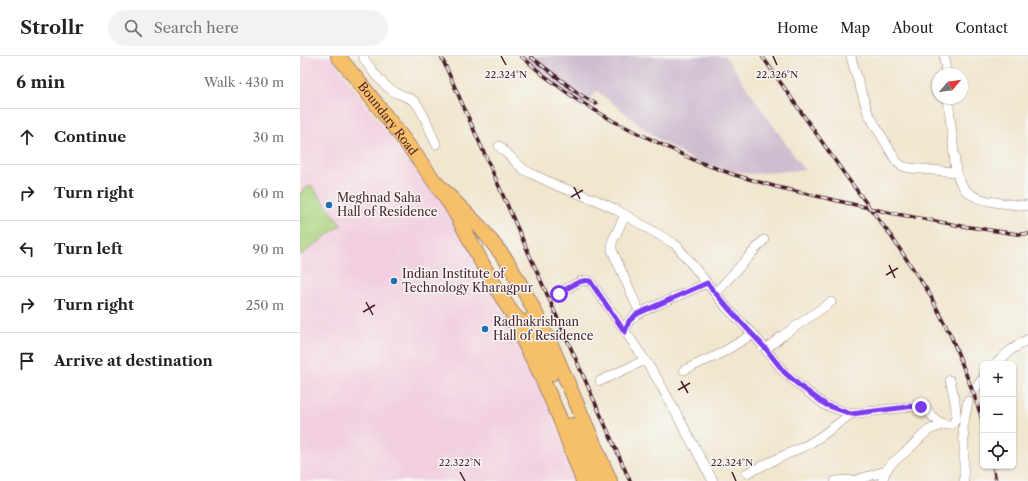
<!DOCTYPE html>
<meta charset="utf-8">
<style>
:root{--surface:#fff;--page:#f2f2f2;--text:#222;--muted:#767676;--line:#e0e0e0}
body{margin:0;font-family:"Libre Caslon Text",serif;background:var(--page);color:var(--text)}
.controls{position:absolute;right:12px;bottom:12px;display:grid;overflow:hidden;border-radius:6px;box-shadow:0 1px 3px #0004}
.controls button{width:36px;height:36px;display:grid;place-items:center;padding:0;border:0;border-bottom:1px solid var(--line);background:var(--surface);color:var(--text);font:20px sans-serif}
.compass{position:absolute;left:632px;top:12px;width:36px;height:36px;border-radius:50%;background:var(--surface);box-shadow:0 1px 3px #0004;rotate:61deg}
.stop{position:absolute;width:12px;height:12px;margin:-9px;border:3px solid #7c3aed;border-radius:50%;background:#fff}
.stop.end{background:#7c3aed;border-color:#fff;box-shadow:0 1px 4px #0008}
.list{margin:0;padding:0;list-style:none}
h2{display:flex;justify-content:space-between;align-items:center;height:52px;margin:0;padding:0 16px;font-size:17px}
h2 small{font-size:13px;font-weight:400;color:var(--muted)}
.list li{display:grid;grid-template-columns:26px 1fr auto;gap:12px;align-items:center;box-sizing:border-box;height:56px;padding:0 16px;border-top:1px solid var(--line)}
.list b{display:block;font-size:15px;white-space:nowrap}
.list em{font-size:13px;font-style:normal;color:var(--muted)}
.icon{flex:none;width:22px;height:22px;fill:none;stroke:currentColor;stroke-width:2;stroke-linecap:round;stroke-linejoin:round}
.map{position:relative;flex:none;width:728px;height:425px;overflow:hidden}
header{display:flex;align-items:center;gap:24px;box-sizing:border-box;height:56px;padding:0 20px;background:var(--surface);border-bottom:1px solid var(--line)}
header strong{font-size:19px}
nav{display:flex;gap:22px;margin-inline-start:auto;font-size:14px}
.search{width:280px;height:36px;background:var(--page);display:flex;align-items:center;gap:10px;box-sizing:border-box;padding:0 14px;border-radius:22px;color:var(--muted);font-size:15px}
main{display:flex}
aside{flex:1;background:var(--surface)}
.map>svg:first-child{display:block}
.built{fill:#f2cfe0}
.industrial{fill:#cfbdcf}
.green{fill:#aad37f;stroke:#7a7955}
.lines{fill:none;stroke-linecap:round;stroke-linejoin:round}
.street-casing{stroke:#9e827c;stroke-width:10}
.primary-casing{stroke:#9e827c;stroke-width:16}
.street{stroke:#fff;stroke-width:9}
.primary{stroke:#f6c06b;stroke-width:14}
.rail-casing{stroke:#4a1f2b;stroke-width:3.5}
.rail{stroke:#f6f6f2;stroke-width:2;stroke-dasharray:6;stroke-linecap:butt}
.route{stroke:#7c3aed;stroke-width:5}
.ticks{fill:none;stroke:#4a1f2b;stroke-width:1.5}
.poi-dot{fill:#1f6fb2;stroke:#f6f6f2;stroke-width:1.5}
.labels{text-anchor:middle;stroke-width:3;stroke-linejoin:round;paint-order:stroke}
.street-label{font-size:12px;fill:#4a1f2b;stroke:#f6f6f2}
.poi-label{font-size:12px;fill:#4a1f2b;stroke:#f6f6f2;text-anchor:start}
.ticks-label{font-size:10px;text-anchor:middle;fill:#4a1f2b;stroke:#f6f6f2;stroke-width:3;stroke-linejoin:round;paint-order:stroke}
</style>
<header>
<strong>Strollr</strong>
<div class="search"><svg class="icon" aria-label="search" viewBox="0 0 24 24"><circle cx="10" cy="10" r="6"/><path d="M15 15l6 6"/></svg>Search here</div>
<nav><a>Home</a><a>Map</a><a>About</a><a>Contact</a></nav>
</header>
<main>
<aside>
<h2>6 min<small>Walk · 430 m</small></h2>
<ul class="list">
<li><svg class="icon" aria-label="ahead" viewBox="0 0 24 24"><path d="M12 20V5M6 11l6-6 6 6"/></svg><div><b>Continue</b></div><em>30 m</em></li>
<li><svg class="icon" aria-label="right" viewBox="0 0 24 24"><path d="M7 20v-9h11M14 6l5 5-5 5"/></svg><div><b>Turn right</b></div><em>60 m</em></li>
<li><svg class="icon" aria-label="left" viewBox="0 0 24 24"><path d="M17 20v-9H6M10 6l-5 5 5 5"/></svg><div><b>Turn left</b></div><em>90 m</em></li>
<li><svg class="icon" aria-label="right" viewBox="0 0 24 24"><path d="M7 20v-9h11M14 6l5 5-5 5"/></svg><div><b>Turn right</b></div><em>250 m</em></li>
<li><svg class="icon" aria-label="arrive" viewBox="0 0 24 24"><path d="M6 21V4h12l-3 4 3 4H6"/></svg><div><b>Arrive at destination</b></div></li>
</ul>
</aside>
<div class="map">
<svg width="728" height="425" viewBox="0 0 728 425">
<rect width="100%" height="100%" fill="#f6f6f2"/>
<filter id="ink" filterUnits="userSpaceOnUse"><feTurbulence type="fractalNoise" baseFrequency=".025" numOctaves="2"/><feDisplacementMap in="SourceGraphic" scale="8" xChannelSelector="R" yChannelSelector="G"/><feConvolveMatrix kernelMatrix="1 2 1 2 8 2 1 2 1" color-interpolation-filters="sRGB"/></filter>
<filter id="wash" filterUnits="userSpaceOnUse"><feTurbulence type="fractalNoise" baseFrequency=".012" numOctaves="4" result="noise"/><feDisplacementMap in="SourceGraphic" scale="16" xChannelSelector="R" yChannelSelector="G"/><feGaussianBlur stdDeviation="0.9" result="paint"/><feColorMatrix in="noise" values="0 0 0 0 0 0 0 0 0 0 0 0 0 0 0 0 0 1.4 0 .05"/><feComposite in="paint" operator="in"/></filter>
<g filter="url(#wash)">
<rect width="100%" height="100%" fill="#f1e6ce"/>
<path class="built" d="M0,0H32L40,13L123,125L130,126L153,159L223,290L280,425H0Z"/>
<path class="industrial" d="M220,0H425L504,114L449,118L396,106L358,83L297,35L282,53Z"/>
<path class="green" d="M11,129L41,169L1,199L0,197V137Z"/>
</g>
<g filter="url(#ink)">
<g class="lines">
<defs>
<path id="street" d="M63,0C67,10 84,30 93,35C100,39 109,41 115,46C123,54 131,77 136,88
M551,0L552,5L568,57L597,106L602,110L609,112L656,116
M644,0L646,18
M648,42L656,116C659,124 662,132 669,137C681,147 712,148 728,150
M199,90L223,113L230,117L260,131L296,144L315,153L373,187L377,190L427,252L453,278L484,316L500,330L525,349L551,358L615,350C629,352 628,359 638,365C667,383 653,336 650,324
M325,159L312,186V194L340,257
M415,237C432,220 447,202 464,184
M259,238C266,233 281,222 290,225L345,304L358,324L413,425
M325,276L329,265L337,258L348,253L407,227
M466,293L482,280L531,246
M695,308L711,294L728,283
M384,314L418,299L453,278
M300,325L345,304
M673,336L683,322
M447,417L507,389L520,381L551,358
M535,425L556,424L586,415
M582,425L586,415L590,409L609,393L623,379L629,374L644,368
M664,425V388L663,371L668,345"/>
<g id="primary">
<path id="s1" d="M38,0C77,48 116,97 150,148C166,173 177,201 193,226C203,242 212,264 231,272"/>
<path d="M135,126L180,171L207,205L229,244L253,293L310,425"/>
<path d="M213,261L214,267L238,313L260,363L283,425"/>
<path d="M231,263V272L251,318"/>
<path d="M272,369L297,425"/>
</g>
</defs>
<use href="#street" class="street-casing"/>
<use href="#primary" class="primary-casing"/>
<use href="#street" class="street"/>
<use href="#primary" class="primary"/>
<defs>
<path id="rail" d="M141,0L330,425
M221,0L242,18L276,43L313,65L396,105L435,119L477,131L591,157L662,170L717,178H728
M462,0L543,116L591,180L629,237L651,280L673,336L683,366
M231,1L279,38L296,48
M693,410L696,425"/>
</defs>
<use href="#rail" class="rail-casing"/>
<use href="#rail" class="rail"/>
</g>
</g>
<g class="lines" filter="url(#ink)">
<path class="route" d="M259,238C266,233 281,222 290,225L325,276L329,265L337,258L407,227L428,252L466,293L484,316L500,330L526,349L551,358L615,350L621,351"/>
</g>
<path class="ticks" d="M201,0L206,9M473,0L477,9M274,131L280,143M271,141L283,134M589,209L595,222M586,219L598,212M66,246L73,259M63,256L75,249M381,325L388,337M378,334L390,327M160,416L165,425M432,416L436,425"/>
<g class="poi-dot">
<circle cx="29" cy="149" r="4"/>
<circle cx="94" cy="225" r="4"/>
<circle cx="185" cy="273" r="4"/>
</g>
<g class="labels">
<g class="street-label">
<text dy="4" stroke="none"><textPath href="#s1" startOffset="80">Boundary Road</textPath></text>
</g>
<g class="poi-label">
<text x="37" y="146">Meghnad Saha<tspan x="37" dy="14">Hall of Residence</tspan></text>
<text x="102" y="222">Indian Institute of<tspan x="102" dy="14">Technology Kharagpur</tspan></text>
<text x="193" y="270">Radhakrishnan<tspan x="193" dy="14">Hall of Residence</tspan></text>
</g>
</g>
<g class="ticks-label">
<text x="206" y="22">22.324°N</text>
<text x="477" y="22">22.326°N</text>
<text x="160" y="410">22.322°N</text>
<text x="432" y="410">22.324°N</text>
</g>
</svg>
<div class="controls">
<button>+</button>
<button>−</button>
<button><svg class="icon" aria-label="locate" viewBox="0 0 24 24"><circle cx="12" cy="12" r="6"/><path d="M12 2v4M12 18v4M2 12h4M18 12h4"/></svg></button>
</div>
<svg class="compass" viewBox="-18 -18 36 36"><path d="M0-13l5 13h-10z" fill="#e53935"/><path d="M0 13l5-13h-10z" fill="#767676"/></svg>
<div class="stop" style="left:259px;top:238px"></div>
<div class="stop end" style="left:621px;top:351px"></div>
</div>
</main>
